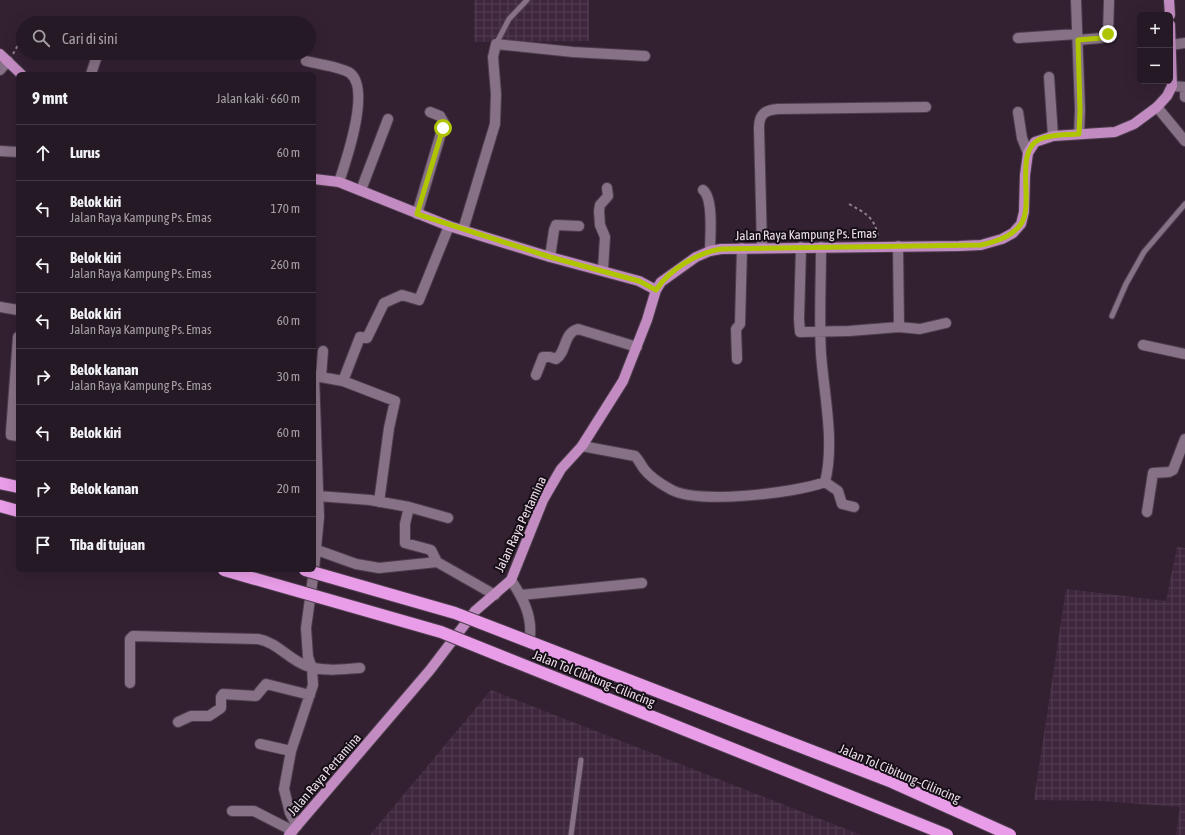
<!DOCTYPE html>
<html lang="id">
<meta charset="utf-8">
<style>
:root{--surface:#261926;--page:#2e222e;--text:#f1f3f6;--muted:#a4a0a7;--line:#423843}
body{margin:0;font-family:"Asap Condensed",sans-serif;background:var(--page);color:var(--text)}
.controls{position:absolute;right:12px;top:12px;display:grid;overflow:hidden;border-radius:6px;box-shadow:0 4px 16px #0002}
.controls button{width:36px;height:36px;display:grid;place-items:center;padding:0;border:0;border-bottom:1px solid var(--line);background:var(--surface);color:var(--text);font:20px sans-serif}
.stop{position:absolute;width:12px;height:12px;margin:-9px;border:3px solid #b0c501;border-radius:50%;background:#fff}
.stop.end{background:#b0c501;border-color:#fff;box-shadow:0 1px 4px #0008}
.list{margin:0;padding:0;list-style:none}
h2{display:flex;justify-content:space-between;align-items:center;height:52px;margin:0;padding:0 16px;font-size:17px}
h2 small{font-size:13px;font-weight:400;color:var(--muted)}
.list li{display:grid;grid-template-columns:26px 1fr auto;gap:12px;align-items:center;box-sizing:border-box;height:56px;padding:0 16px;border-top:1px solid var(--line)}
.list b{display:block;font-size:15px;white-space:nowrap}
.list p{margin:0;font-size:13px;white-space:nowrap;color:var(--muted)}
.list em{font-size:13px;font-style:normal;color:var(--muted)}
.icon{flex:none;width:22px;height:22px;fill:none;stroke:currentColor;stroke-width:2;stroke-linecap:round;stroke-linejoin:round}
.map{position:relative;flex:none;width:1185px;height:835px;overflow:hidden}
.search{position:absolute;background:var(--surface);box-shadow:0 4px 16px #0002;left:16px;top:16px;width:300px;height:44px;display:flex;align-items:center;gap:10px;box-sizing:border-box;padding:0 14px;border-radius:22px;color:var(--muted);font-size:15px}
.panel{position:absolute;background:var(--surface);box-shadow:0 4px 16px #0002;left:16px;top:72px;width:300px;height:500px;border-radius:6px}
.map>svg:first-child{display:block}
.industrial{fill:url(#industrial-grid)}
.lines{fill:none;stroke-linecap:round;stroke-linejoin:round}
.lane-casing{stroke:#4c3d4c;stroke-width:7}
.street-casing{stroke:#4c3d4c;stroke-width:12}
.primary-casing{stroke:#4c3d4c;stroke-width:12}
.highway-casing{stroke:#4c3d4c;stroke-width:14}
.path{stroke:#8f808e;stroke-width:2;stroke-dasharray:3 3;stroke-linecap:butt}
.lane{stroke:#877186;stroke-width:5}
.street{stroke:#877186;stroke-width:10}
.primary{stroke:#c28bc1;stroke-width:10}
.highway{stroke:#e99de8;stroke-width:12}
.highway-bridge-casing{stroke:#4c3d4c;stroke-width:14;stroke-linecap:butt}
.highway-bridge{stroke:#e99de8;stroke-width:12}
.route{stroke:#b0c501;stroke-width:5}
.labels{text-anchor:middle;stroke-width:4;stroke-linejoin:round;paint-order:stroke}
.street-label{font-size:13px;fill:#ece0eb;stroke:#160e16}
</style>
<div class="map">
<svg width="1185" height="835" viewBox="0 0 1185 835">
<defs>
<pattern id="industrial-grid" width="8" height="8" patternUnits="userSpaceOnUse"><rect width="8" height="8" fill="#3f283e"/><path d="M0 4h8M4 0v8" fill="none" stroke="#523d51"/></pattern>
</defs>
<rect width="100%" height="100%" fill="#332132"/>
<path class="industrial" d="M474,0H589V41L474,42Z
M1177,547L1185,548V835H1176L1180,807L1102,801L1034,800L1066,589L1166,601Z
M491,690L861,835H370Z"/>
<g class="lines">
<defs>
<path id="lane" d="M496,44L509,19L527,0
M1112,316L1126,284L1144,252L1185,204
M571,835L581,760"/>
<path id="street" d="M1076,0L1080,110L1079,134
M1018,38L1077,34
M1078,40L1101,38L1108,34L1109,0
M1171,45L1185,43
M306,61C317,64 342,67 350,73C371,89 346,161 339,182
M0,70L8,61
M91,74L98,53
M1049,77L1053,136
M1172,86L1185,87
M1185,87V97
M1157,107L1185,141
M1018,112L1022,138L1028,153
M0,151L18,152
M361,190L388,119
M703,190C714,199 710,237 710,251
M417,214L444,123L440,116L430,112
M463,230L495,124L496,94L493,57L496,44L573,52L645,56
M898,246L899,327
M762,247L759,128C759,114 765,110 778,109L926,107
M801,247L799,319L800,332L849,331L899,327L920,329L946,323
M550,257L554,230L556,225L579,226
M603,270L605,237L600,225L599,211L600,205L608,196L607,188
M0,307L18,310
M18,337L11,432V435L18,436
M1143,345L1185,354
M737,359L736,329L740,324L742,248
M314,375L319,517L314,569
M536,375L543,357H550L556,359C567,352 563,333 578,329L637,347
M315,376L343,381L395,401L389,428L379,502
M321,376L323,351
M343,381L360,337L367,338L384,303L402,295L419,300L449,226
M582,446L635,456C639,460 641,465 644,469C650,477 661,484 670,489C697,505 796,493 825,482C835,443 824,394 821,354C819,319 821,283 821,247
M825,482L838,491L842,504L854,507
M318,496L370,500L409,507L448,518
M409,507L405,524V543L431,550L437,562L495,595
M1147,512L1153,473L1169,472L1173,470L1185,439
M317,550L356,564L379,568L437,562
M511,580C522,597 532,614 530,636
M521,595L642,583
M130,683V639L133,636L258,639C277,642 289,660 307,666C324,672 343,669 360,668
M178,722L191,716H209L221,708V697L223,694L256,696L266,684L310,695
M260,744L291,751
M232,811H254L293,831
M297,826L290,813L284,789L291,751L313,685L312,668L308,657L306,628L314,570"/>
<path id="primary" d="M1169,0L1170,15
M0,54L21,74
M314,179L339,182L449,226L550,257L639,281L656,290
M289,835L430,670L475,611L511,580L543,500L561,469L582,446L623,381L647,320L656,290L661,282L696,257L710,251L721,249L959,246L981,245L1002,239L1013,233L1021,224L1024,212L1025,175L1028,153L1035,142L1053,136L1115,132L1134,124L1157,107L1167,96L1172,86L1170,25"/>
<path id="highway" d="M0,483L18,487
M0,506L18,511"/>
</defs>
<use href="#lane" class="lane-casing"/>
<use href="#street" class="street-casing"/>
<use href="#primary" class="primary-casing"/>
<use href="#highway" class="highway-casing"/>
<path class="path" d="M31,23L33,20
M13,54L23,36
M849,204C865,213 875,217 878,237"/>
<use href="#lane" class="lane"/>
<use href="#street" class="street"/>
<use href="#primary" class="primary"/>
<use href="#highway" class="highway"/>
<defs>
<path id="highway-bridge" d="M224,570L441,632L947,835
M305,570L455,613L892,782L1010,835"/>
</defs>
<use href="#highway-bridge" class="highway-bridge-casing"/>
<use href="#highway-bridge" class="highway-bridge"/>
</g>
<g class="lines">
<path class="route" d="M443,128L417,214L550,257L639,281L656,290C670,269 697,253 721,249L981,245C996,242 1012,237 1021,224C1035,204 1013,151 1040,139C1052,134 1066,135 1079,134L1080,110L1078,40L1101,38L1108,34"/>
</g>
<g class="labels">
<g class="street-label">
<text transform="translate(806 234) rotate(-1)" y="5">Jalan Raya Kampung Ps. Emas</text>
<text transform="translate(520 524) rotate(-65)" y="5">Jalan Raya Pertamina</text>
<text transform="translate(594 678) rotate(22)" y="5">Jalan Tol Cibitung–Cilincing</text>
<text transform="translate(900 773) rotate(23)" y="5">Jalan Tol Cibitung–Cilincing</text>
<text transform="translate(324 774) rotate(-49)" y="5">Jalan Raya Pertamina</text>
</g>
</g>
</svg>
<div class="controls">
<button>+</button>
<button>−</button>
</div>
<div class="stop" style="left:443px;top:128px"></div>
<div class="stop end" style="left:1108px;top:34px"></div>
<div class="search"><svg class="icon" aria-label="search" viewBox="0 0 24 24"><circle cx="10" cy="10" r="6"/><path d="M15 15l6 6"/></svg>Cari di sini</div>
<section class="panel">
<h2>9 mnt<small>Jalan kaki · 660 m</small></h2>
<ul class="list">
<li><svg class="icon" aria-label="ahead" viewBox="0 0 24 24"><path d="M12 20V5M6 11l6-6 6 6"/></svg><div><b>Lurus</b></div><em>60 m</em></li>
<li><svg class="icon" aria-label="left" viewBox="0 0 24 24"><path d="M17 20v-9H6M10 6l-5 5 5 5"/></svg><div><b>Belok kiri</b><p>Jalan Raya Kampung Ps. Emas</p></div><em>170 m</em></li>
<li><svg class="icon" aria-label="left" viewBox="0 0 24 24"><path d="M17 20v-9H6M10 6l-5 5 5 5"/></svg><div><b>Belok kiri</b><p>Jalan Raya Kampung Ps. Emas</p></div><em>260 m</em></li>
<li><svg class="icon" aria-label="left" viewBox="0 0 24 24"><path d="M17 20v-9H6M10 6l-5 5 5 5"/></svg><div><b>Belok kiri</b><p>Jalan Raya Kampung Ps. Emas</p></div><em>60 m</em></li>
<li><svg class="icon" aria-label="right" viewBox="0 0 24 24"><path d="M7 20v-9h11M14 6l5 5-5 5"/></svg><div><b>Belok kanan</b><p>Jalan Raya Kampung Ps. Emas</p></div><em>30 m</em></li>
<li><svg class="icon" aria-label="left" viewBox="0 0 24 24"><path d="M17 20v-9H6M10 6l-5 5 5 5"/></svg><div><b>Belok kiri</b></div><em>60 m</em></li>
<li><svg class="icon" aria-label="right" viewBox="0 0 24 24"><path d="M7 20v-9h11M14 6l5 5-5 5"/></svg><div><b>Belok kanan</b></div><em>20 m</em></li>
<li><svg class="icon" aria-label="arrive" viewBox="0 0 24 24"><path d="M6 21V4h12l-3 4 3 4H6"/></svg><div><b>Tiba di tujuan</b></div></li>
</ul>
</section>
</div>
